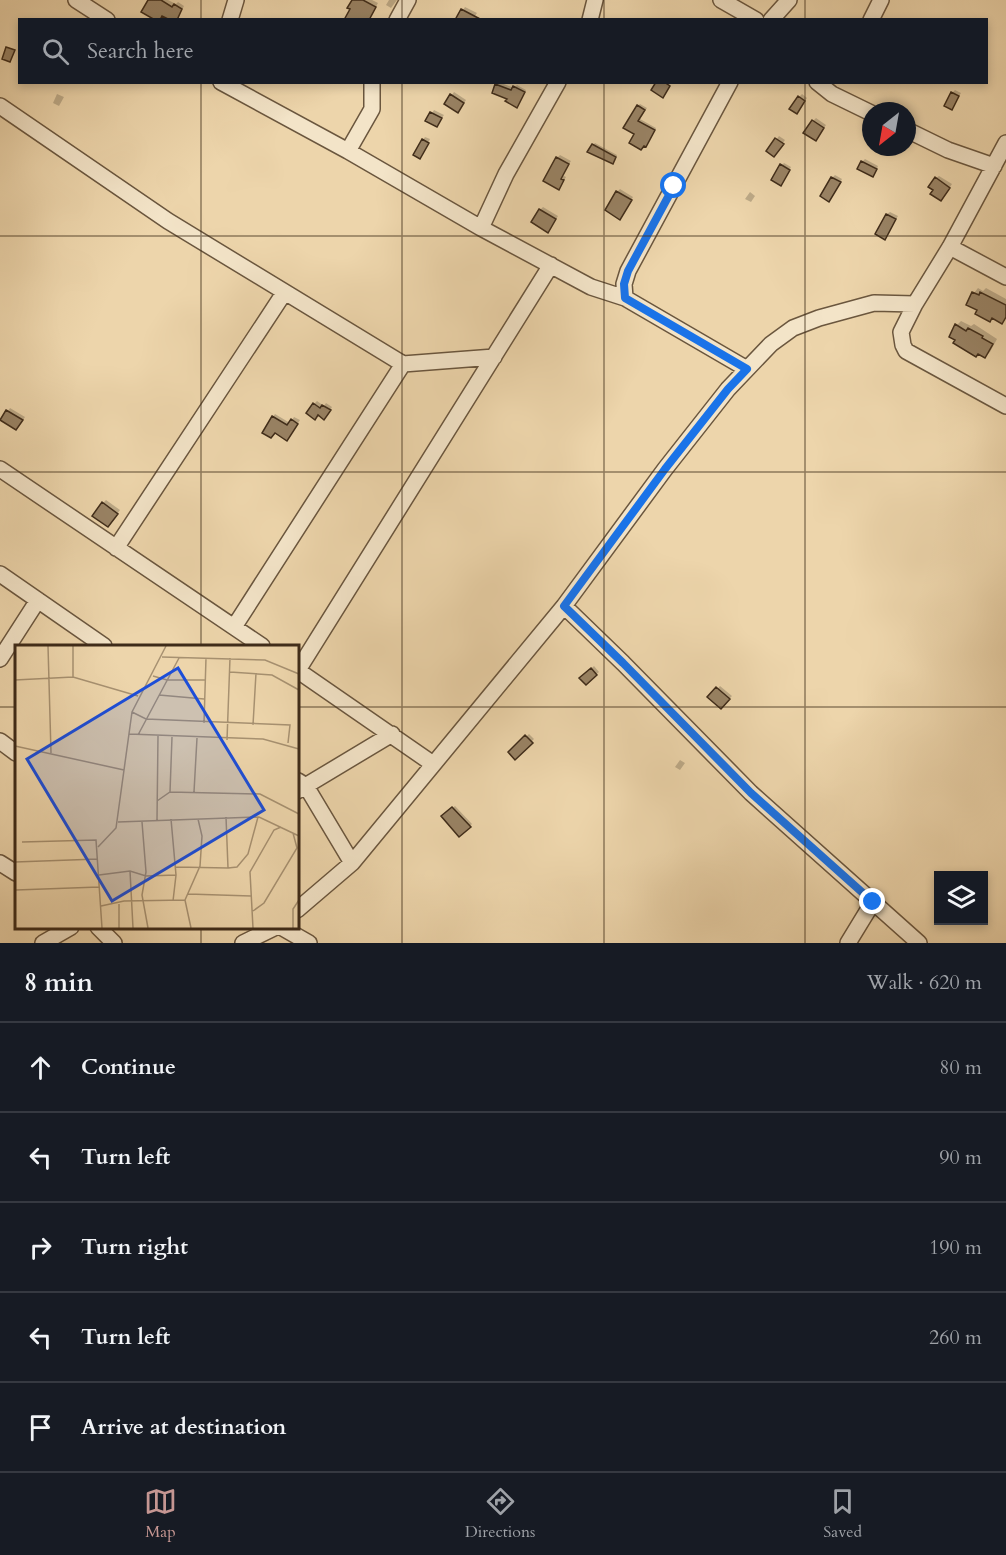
<!DOCTYPE html>
<meta charset="utf-8">
<style>
:root{--surface:#171b24;--page:#20242c;--text:#f1f3f6;--muted:#9ea1a6;--line:#363941;--accent:#c59692}
body{margin:0;font-family:Cardo,serif;background:var(--page);color:var(--text)}
.controls{position:absolute;right:18px;bottom:18px;display:grid;overflow:hidden;border-radius:0px;box-shadow:0 3px 9px #0003}
.controls button{width:54px;height:54px;display:grid;place-items:center;padding:0;border:0;border-bottom:2px solid var(--line);background:var(--surface);color:var(--text);font:30px sans-serif}
.compass{position:absolute;left:862px;top:102px;width:54px;height:54px;border-radius:50%;background:var(--surface);box-shadow:0 3px 9px #0003;rotate:211deg}
.stop{position:absolute;width:18px;height:18px;margin:-14px;border:4px solid #1a73e8;border-radius:50%;background:#fff}
.stop.end{background:#1a73e8;border-color:#fff;box-shadow:0 2px 6px #0008}
.list{margin:0;padding:0;list-style:none}
h2{display:flex;justify-content:space-between;align-items:center;height:78px;margin:0;padding:0 24px;font-size:26px}
h2 small{font-size:20px;font-weight:400;color:var(--muted)}
.list li{display:grid;grid-template-columns:39px 1fr auto;gap:18px;align-items:center;box-sizing:border-box;height:90px;padding:0 24px;border-top:2px solid var(--line)}
.list b{display:block;font-size:22px;white-space:nowrap}
.list em{font-size:20px;font-style:normal;color:var(--muted)}
.icon{flex:none;width:33px;height:33px;fill:none;stroke:currentColor;stroke-width:2;stroke-linecap:round;stroke-linejoin:round}
.map{position:relative;flex:none;width:1006px;height:943px;overflow:hidden}
.search{position:absolute;background:var(--surface);box-shadow:0 3px 9px #0003;left:18px;right:18px;top:18px;height:66px;display:flex;align-items:center;gap:15px;box-sizing:border-box;padding:0 21px;border-radius:0px;color:var(--muted);font-size:22px}
.sheet{height:528px;background:var(--surface)}
nav{display:flex;justify-content:space-around;align-items:center;box-sizing:border-box;height:84px;border-top:2px solid var(--line);background:var(--surface);font-size:16px;color:var(--muted)}
nav a{display:grid;justify-items:center;gap:3px}
nav .on{color:var(--accent)}
.map>svg:first-child{display:block}
.shadow{fill:#0003}
.building{fill:#998365;stroke:#3e2b19;stroke-width:1.5}
.lines{fill:none;stroke-linecap:round;stroke-linejoin:round}
.minor-casing{stroke:#6a563e;stroke-width:18}
.minor{stroke:#f3e4c8;stroke-width:15}
.route{stroke:#1a73e8;stroke-width:8}
.grid{fill:none;stroke:#3e2b19;stroke-width:1.5;stroke-opacity:0.55}
.inset-road{fill:none;stroke:#a79171;stroke-width:1.5}
.view{fill:#1d4ed8;fill-opacity:0.15;stroke:#1d4ed8;stroke-width:3}
.inset-edge{fill:none;stroke:#3e2b19;stroke-width:3}
</style>
<div class="map">
<svg width="1006" height="943" viewBox="0 0 1006 943">
<rect width="100%" height="100%" fill="#edd5ab"/>
<filter id="stains"><feTurbulence type="fractalNoise" baseFrequency=".00333" numOctaves="4"/><feColorMatrix values="0 0 0 0 .2 0 0 0 0 .09 0 0 0 0 .02 0 0 0 .5 -.17"/></filter>
<radialGradient id="worn" r=".72"><stop offset=".6" stop-color="#630" stop-opacity="0"/><stop offset="1" stop-color="#630" stop-opacity=".3"/></radialGradient>
<path class="shadow" d="M150,0H168L176,4L178,2L184,6L178,18L163,15L159,20Z
M355,0H372L378,3L370,18Z
M389,0H397L391,8L386,5Z
M465,7L477,13L475,16L483,20H457Z
M499,82L514,88L517,85L526,90L519,103L509,98L496,85Z
M955,90L961,93L952,108V93Z
M454,92L466,100L461,108L446,104Z
M57,94L64,97L59,106L53,103Z
M802,94L807,98L799,109V97Z
M640,104L647,108L640,119L656,128L648,143L636,133L638,106Z
M434,110L444,115L437,125L428,120Z
M816,118L826,125L818,137L813,121Z
M779,136L785,140L776,152L768,151Z
M425,137L430,139L423,154V140Z
M595,143L617,155L615,161L613,162L593,145Z
M560,155L571,161L562,175L566,177L561,185L557,158Z
M865,159L878,166L875,173L862,162Z
M784,163L791,167L783,181L782,165Z
M835,175L842,179L832,197V178Z
M939,176L952,184L944,196L936,178Z
M620,189L633,197L622,215L617,192Z
M750,192L755,196L751,202L745,199Z
M543,207L558,216L551,228L540,210Z
M890,212L898,216L887,235V214Z
M978,288L983,291L986,288L1006,299V318L1002,322L993,317L990,320L979,310L968,304L974,293Z
M961,321L971,326L974,324L997,339L990,352L985,357L957,325Z
M317,401L324,406L326,403L332,407L327,415L318,414L314,404Z
M10,408L25,417L19,426L2,419Z
M275,414L290,423L294,417L300,420L290,436L275,432L273,417Z
M106,500L120,510L111,523L103,503Z
M594,666L599,672L586,683L581,678Z
M720,686L732,696L721,707L710,697Z
M529,734L534,739L515,758L510,752Z
M680,760L685,763L680,770L675,767Z
M455,806L472,824L459,835L443,816Z"/>
<path class="building" d="M148,0H161L172,7L174,4L182,9L177,20H170L162,16L160,20H155L141,12Z
M352,0H363L376,7L369,20H344L350,9L347,8Z
M461,9L482,20H455Z
M6,47L15,50L10,62L2,59Z
M656,82H664L670,86L663,98L651,90Z
M495,84L511,90L513,86L525,92L517,108L505,101L507,99L492,93Z
M951,92L959,96L952,110L944,106Z
M450,94L464,103L458,113L444,104Z
M798,96L805,101L797,114L789,109Z
M637,105L645,110L638,121L655,130L646,147L644,146L641,150L629,143L634,134L623,128Z
M430,112L442,118L437,127L425,121Z
M812,120L824,128L816,141L803,133Z
M775,138L784,144L774,157L766,151Z
M422,139L429,143L420,159L413,155Z
M592,144L616,157L613,164L587,152Z
M556,157L569,164L561,179L564,180L559,190L543,181Z
M861,161L877,169L873,177L857,169Z
M780,164L790,170L781,186L771,180Z
M831,177L841,182L829,202L820,196Z
M935,177L950,188L941,201L930,194L933,190L928,187Z
M616,191L632,200L620,220L605,210Z
M539,209L556,219L548,233L531,222Z
M886,214L896,219L885,240L875,234Z
M972,292L979,295L980,292L1006,305V317L1002,324L992,318L990,322L975,314L977,310L966,305Z
M955,324L966,331L968,328L983,336L982,338L993,344L985,358L978,354L976,357L953,343L955,340L949,337Z
M313,403L320,408L322,405L331,410L324,420L318,415L315,420L306,413Z
M6,410L23,420L16,430L0,420Z
M272,416L287,425L291,419L298,424L287,441L275,433L271,438L262,433Z
M102,502L118,514L108,527L92,516Z
M591,668L597,675L586,685L579,678Z
M716,687L730,699L721,709L707,697Z
M525,735L533,743L515,760L508,752Z
M452,807L471,827L459,837L441,816Z"/>
<g class="lines">
<defs>
<path id="minor" d="M76,0L107,20
M721,0L756,20
M230,20L236,0
M397,20L408,0
M590,20L595,0
M771,20L789,0
M871,20L881,0
M221,82L348,151L481,228L591,287L625,298L747,369
M817,82L832,94L871,113
M0,106L168,221L403,364L494,357
M907,130L948,150L994,166
M1006,143L950,247L915,304L901,332L903,345L906,351L1006,406
M348,151L372,109V82
M481,228L506,174L558,82
M950,247L1006,277
M625,298L624,284L628,271L730,82
M0,469L262,646
M116,548L284,293
M0,574L104,646
M564,606L623,663L751,793L919,943
M234,627L403,364
M0,659L38,600
M297,670L433,764
M298,670L551,265
M0,741L16,753
M298,781L306,786L352,863
M297,791L392,734
M0,863L16,873
M297,910L352,863L564,606L665,469L728,389L771,344L793,328L819,318L874,303L915,304
M98,927L114,943
M281,927L309,943
M43,943L71,927
M243,943L276,927
M848,943L873,902"/>
</defs>
<use href="#minor" class="minor-casing"/>
<use href="#minor" class="minor"/>
</g>
<g class="lines">
<path class="route" d="M674,186L628,271L624,284L625,298L747,369L728,389L665,469L564,606L623,663L751,793L873,902"/>
</g>
<path class="grid" d="M201,0V20M402,0V20M604,0V20M805,0V20M201,82V646M402,82V943M604,82V943M805,82V943M0,236H1006M0,472H1006M0,707H16M297,707H1006M201,927V943"/>
<g transform="translate(15 645)">
<rect width="284" height="284" fill="#edd5ab"/>
<path class="inset-road" d="M33,1L36,108M58,1V32M147,12L250,15L284,29M215,27L257,30L284,45M138,31L152,35H190M0,35L58,32L123,51M144,50L189,54M117,67L131,74L275,80L273,98M189,78L191,13M238,80L241,28M114,89L248,94L284,104M123,90L164,13M212,95L215,13M0,101L109,125M155,147L157,92M179,147L182,93M142,156L155,147L245,149L284,169M156,174L161,230L158,256M142,175L143,91M103,177L244,172L284,191M127,177L131,227L127,250L133,283M7,197L81,195L87,283M83,202L101,183L117,67L151,1M0,217L83,214M160,222L213,223L211,172M213,223L222,222L233,209L243,172M115,226L118,283M84,230L115,226L131,231L161,230M1,245L84,242M173,249L236,251M170,255L185,221L187,191L183,174M104,259V283M86,261L109,256L170,255L176,283M238,266L249,258L282,203L278,188M238,283L235,227L259,185L266,182M278,283V264L284,255"/>
<path class="view" d="M163,23L249,165L97,256L12,114Z"/>
<rect width="284" height="284" class="inset-edge"/>
</g>
<rect width="100%" height="100%" filter="url(#stains)"/>
<rect width="100%" height="100%" fill="url(#worn)"/>
</svg>
<div class="controls">
<button><svg class="icon" aria-label="layers" viewBox="0 0 24 24"><path d="M12 4l9 5-9 5-9-5zM3 14l9 5 9-5"/></svg></button>
</div>
<svg class="compass" viewBox="-18 -18 36 36"><path d="M0-13l5 13h-10z" fill="#e53935"/><path d="M0 13l5-13h-10z" fill="#9ea1a6"/></svg>
<div class="stop" style="left:674px;top:186px"></div>
<div class="stop end" style="left:873px;top:902px"></div>
<div class="search"><svg class="icon" aria-label="search" viewBox="0 0 24 24"><circle cx="10" cy="10" r="6"/><path d="M15 15l6 6"/></svg>Search here</div>
</div>
<section class="sheet">
<h2>8 min<small>Walk · 620 m</small></h2>
<ul class="list">
<li><svg class="icon" aria-label="ahead" viewBox="0 0 24 24"><path d="M12 20V5M6 11l6-6 6 6"/></svg><div><b>Continue</b></div><em>80 m</em></li>
<li><svg class="icon" aria-label="left" viewBox="0 0 24 24"><path d="M17 20v-9H6M10 6l-5 5 5 5"/></svg><div><b>Turn left</b></div><em>90 m</em></li>
<li><svg class="icon" aria-label="right" viewBox="0 0 24 24"><path d="M7 20v-9h11M14 6l5 5-5 5"/></svg><div><b>Turn right</b></div><em>190 m</em></li>
<li><svg class="icon" aria-label="left" viewBox="0 0 24 24"><path d="M17 20v-9H6M10 6l-5 5 5 5"/></svg><div><b>Turn left</b></div><em>260 m</em></li>
<li><svg class="icon" aria-label="arrive" viewBox="0 0 24 24"><path d="M6 21V4h12l-3 4 3 4H6"/></svg><div><b>Arrive at destination</b></div></li>
</ul>
</section>
<nav>
<a class="on"><svg class="icon" aria-label="map" viewBox="0 0 24 24"><path d="M3 6l6-2 6 2 6-2v14l-6 2-6-2-6 2zM9 4v14M15 6v14"/></svg>Map</a>
<a><svg class="icon" aria-label="directions" viewBox="0 0 24 24"><path d="M12 3l9 9-9 9-9-9zM9 14v-3h6M13 9l2 2-2 2"/></svg>Directions</a>
<a><svg class="icon" aria-label="saved" viewBox="0 0 24 24"><path d="M7 4h10v16l-5-4-5 4z"/></svg>Saved</a>
</nav>
